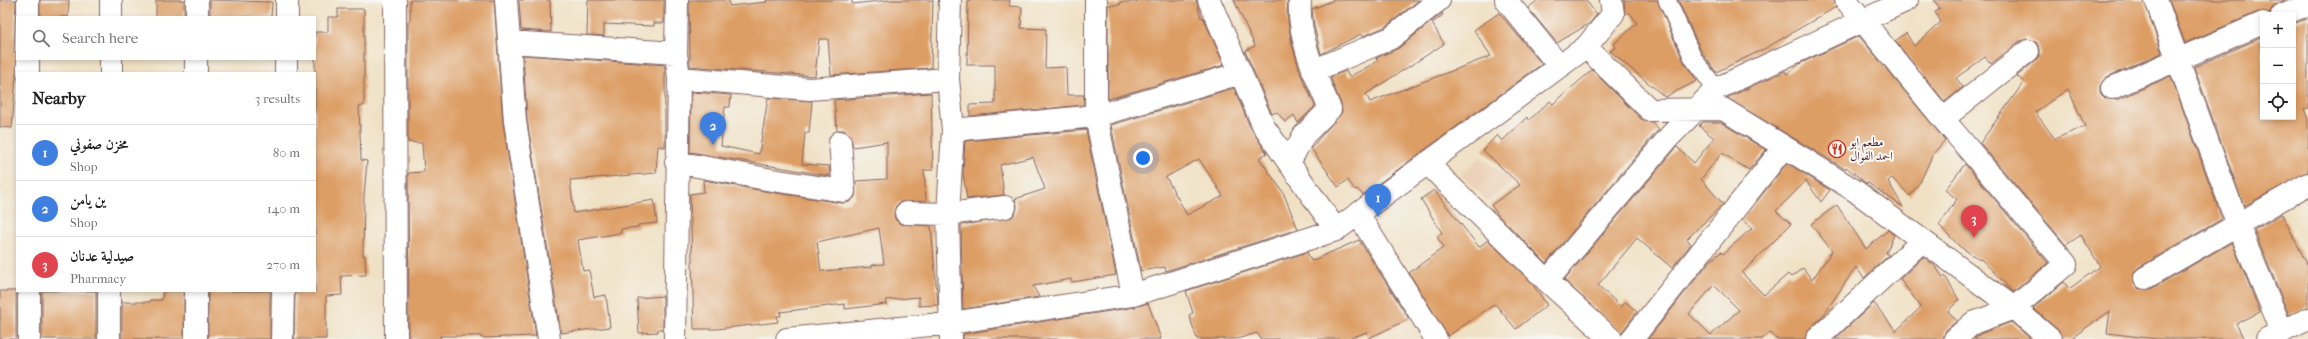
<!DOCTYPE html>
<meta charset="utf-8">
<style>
:root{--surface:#fff;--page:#f2f2f2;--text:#222;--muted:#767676;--line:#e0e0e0;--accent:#2563eb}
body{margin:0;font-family:"IM FELL French Canon",Amiri,serif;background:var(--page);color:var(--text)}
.controls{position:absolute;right:12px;top:12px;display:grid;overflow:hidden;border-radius:0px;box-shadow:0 2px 6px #0003}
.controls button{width:36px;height:36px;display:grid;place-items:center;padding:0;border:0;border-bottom:1px solid var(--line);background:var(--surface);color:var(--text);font:20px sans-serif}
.you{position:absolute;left:1143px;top:158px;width:14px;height:14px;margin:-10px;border:3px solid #fff;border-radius:50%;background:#1a73e8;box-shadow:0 0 0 6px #1a73e833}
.badge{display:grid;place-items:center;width:26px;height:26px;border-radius:50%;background:var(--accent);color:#fff;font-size:13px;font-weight:700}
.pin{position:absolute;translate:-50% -33px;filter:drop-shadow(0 1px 2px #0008)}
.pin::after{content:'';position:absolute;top:21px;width:14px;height:12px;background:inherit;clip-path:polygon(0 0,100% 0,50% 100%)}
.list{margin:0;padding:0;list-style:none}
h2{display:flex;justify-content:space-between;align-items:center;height:52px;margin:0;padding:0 16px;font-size:17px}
h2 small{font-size:13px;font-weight:400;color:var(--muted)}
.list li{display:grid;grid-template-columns:26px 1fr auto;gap:12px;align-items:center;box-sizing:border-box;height:56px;padding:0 16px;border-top:1px solid var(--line)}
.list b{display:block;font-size:15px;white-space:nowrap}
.list p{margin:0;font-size:13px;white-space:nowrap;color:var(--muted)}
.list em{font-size:13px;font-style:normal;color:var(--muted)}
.icon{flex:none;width:22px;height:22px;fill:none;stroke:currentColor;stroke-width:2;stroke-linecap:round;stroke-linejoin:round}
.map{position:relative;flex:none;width:2308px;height:339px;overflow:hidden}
.search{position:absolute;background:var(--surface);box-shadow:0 2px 6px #0003;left:16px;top:16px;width:300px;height:44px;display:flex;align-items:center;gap:10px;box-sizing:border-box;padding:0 14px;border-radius:0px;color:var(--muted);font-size:15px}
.panel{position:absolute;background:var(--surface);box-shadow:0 2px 6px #0003;left:16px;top:72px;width:300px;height:220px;border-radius:0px}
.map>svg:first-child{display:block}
.built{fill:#ebd2b8}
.building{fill:#dd9e65;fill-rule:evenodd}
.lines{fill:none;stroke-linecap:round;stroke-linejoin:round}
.pedestrian-casing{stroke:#846361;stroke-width:19}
.minor-casing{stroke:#846361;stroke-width:24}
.pedestrian{stroke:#fff;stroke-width:17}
.minor{stroke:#fff;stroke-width:22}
.labels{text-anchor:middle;stroke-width:4;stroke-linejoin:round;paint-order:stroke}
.poi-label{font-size:12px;fill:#4a1f2b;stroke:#f6f6f2;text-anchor:start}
</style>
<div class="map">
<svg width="2308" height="339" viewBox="0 0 2308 339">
<rect width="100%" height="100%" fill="#f6f6f2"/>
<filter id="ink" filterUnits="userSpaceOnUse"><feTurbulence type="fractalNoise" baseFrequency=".025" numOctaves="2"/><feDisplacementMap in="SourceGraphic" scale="8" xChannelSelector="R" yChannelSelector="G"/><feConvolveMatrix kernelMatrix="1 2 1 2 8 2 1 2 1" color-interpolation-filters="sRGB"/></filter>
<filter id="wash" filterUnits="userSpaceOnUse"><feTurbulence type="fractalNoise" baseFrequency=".012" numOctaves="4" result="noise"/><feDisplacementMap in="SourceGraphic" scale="16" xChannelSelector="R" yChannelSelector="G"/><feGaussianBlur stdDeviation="0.9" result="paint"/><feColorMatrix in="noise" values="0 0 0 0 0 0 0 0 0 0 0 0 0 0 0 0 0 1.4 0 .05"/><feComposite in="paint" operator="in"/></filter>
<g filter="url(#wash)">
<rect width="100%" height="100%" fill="#f0e1c5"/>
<path class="built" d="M1481,157L1511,181L1488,202L1461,174Z"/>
<g id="blocks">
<path class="building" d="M0,0H16L14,52L17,53L16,77L12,128L0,127Z
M40,0H69L68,17H40Z
M156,0H184V17H156Z
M210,0L272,2L271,17H210Z
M410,0H494L503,123L536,336L481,338V336H440V339H409L408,173L424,172L422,143L408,142V21H410Z
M519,0H550L551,32L521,30Z
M588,0H664V23H654V26L604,24V36L587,35Z
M689,0H729V6L767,2L766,0H852V4L889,0H933L931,68L831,75L828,39H819L815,76L690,66Z
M968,0H1010L1009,6L1022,7L1021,28L1046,29L1045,68L1066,67L1067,95H1084V105L970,116V105L995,104V65H967Z
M1137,0H1196L1201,18L1203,17L1224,65L1108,99V5H1120V2H1137Z
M1234,0H1288L1287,15L1292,45L1301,75L1315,106L1298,123L1294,115L1285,122L1277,112L1272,114L1245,51L1255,46Z
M1334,0H1419L1385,27L1363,36L1361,34L1321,54L1314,26L1312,9Z
M1538,0H1586L1596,14L1598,13L1590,23L1557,43L1528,8Z
M1624,0H1657L1684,62L1697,81L1665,97L1610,51L1616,47L1614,44L1637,23L1629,12L1625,15Z
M1678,0H1834L1836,7L1766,48L1716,72L1702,53Z
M1934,0H2144L2162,53L2107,77L2100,86V93L2105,98L2117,100L2171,76L2222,219L2139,267L2134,272V284L2139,289H2151L2232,242L2260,312L2236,324L2244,339H2157L2107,333L2110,311L2070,339H2062L2058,330L2033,308L2064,282L2069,289L2100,266L2081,235L2066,245L1980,143L2024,82L2017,76L2036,60L2040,55V49L2037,43L2027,39L2020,41L1991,64L1985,57L1956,78L1963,87L1945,102L1895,41L1906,33L1914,46L1941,22L1935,12L1940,9ZM2068,89L2085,126L2055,139L2035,112Z
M2169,0H2285L2272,7L2270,13L2258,12L2185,43Z
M338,9H364V106H359L361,160L367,161L364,196L363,256H365L366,275L341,276L342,295L326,296V339H294L295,292L315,291V32H328V17H338Z
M1442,13L1443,15L1432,23L1444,44L1366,94L1370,102L1491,56L1474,30L1499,13L1542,64L1363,195L1357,189L1355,190L1348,180L1338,187L1311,148L1342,112L1341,104L1330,77L1346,71L1349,77L1378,61L1376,58L1399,48Z
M2308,18V108L2304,109L2308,119V172L2244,206L2194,67L2263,37V117H2293V24Z
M1859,36L1945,140L1933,154L1920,182L1910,196L1892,178L1888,181L1903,207L1868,183L1867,184L1846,167L1845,169L1727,98L1785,71L1787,74L1801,63Z
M523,55L665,65V147L658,146L656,173L570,180L574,213L654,200L657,223L638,225V227L621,229V233L578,240L583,271L589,270L594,297L606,295L610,327L561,333L527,120Z
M1592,70L1641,119L1652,122L1659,129L1546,263L1498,215L1491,205L1520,185L1483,150L1497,135L1502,141L1527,117L1529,120L1550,101L1553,104Z
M1234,88L1250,127L1267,153L1259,158L1283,192L1298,229L1166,271L1165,267L1141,271L1111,125ZM1199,159L1223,196L1187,215L1166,177Z
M691,92L731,95L730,107H725L721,146L759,154L768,98L812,101L809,133H805L802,164L829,166L830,176L690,152Z
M931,93L933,170H924L926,201L900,202L896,206L894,213L895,219L900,224L931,226L938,305L919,306V297L886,300L887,304L845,309V304L780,312L781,316H777L778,322L717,329H694L690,194L704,192L703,180L770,192L842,203L849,202L855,197L856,181L887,179V142L853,147L850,135L844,130H837L834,100ZM879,228L884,264L872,265V267L821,271L817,242Z
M1703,122H1720L1766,150L1749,170L1722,153L1701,179L1723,204L1687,239L1691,244L1672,268L1637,238L1598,285L1621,307L1626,302L1637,312L1621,333L1564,280L1677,147L1694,163L1714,138L1699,126Z
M1086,130L1116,275L1072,282L1071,279L1033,286L1039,297L963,309L961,225L1012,217L1016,212L1017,206L1015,199L1045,189L1033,157L1000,165L1004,195L967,199L963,174L965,141Z
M1787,163L1830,190L1821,202L1806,181L1776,211L1791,224L1742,273L1764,295L1788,274L1791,277L1803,268L1812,280L1832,251L1811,224L1837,205L1866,249L1888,230L1894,235L1886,253L1889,255L1864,278L1856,267L1821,318L1808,330L1805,339H1776L1770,332L1762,339H1648L1709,262L1721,252L1723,254L1752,228L1742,220ZM1714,285L1739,310L1711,335L1689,314Z
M1965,164L2048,263L2013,292L1981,259L1980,260L1959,246L1939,225L1957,199L1945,190Z
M1434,190L1479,247L1488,240L1531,282L1547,305L1516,329L1495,304L1448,336L1409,273L1444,247L1437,237L1442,233L1421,199Z
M2282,214L2308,266V307L2289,315L2254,230Z
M1359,240L1409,319L1369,338L1367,332L1348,339H1261L1257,333L1237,339H1197L1189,315L1193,313L1186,291L1307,252L1311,261Z
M1923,257L1934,265L1943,277L1945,276L1959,300L1948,311L1957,321L1946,330L1943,339H1835L1874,303L1896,331L1921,307L1900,279Z
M0,291H16V339H0Z
M42,291H96V339H42Z
M163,291H184V339H122V302H150V300H162Z
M208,291H270V339H208Z
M663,296V329H658V332L639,333L637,298Z
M1148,303L1161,339H963V334L1135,307Z
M2011,322L2031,339H1974L1980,334Z"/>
</g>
</g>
<g filter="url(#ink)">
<use href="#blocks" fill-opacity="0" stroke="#846361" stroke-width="1"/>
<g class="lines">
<defs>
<path id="pedestrian" d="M1667,0L1693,58L1716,89"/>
<path id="minor" d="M28,0V17
M395,0L396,339
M506,0L515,121L549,339
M950,0L948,79L953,130L948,214L951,339
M1096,0V116L1133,295
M1209,0L1264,127L1336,230
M1506,0L1560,67
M1846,0L1943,119L2066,264L2014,308L1973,323L1955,339
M2156,0L2238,225L2282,331
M2282,15L2308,4
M111,17V0
M197,17V0
M287,17V0
M509,42L676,53
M1586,47L1650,110L1723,109L1854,190L2014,308L2050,339
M28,59V73
M1313,71L1391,38L1439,0
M111,73V59
M196,73V59
M286,73V59
M679,78L809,89L948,79
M2112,88L2263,23
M1943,119L2028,51
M953,130L1096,116L1241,73
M676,162L772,180L844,191L840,142
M1289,163L1304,135L1330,109C1316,77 1297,36 1300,0
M1427,163L1547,281L1611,339
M906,213L948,214L1005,207
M1358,214L1436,339
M2145,278L2308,184
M1547,281L1670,136L1716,89L1907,0
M29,291V339
M109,339V291
M196,339V291
M282,339L283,291
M675,339L679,78L676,53L677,0
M787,339L951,323L1133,295L1336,230L1586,47L1613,14L1611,0
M1632,339L1784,147
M1817,339L1922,241
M2267,339L2308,319"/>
</defs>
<use href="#pedestrian" class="pedestrian-casing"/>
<use href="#minor" class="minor-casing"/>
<use href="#pedestrian" class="pedestrian"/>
<use href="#minor" class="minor"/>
</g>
</g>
<defs>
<symbol id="restaurant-ring" viewBox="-11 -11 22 22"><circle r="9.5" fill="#f6f6f2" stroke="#c8321e" stroke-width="1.5"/><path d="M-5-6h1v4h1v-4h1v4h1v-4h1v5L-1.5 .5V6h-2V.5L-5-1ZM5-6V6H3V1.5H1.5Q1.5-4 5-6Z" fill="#c8321e"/></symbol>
</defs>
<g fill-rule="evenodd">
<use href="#restaurant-ring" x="1827" y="139" width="20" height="20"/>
</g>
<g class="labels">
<g class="poi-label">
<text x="1850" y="146">مطعم ابو<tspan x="1850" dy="14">احمد الفوال</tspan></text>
</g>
</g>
</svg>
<div class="controls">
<button>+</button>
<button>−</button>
<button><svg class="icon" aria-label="locate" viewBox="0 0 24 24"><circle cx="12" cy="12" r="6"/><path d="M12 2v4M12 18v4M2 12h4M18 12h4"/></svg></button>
</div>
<div class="you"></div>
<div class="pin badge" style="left:1378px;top:217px;background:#3f7fe0">1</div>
<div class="pin badge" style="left:713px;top:145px;background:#3f7fe0">2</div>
<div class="pin badge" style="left:1974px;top:238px;background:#e0444e">3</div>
<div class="search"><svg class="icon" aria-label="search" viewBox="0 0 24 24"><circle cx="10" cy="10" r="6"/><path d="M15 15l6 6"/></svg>Search here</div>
<section class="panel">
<h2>Nearby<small>3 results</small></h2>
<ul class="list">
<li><span class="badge" style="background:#3f7fe0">1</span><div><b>مخزن صفوني</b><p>Shop</p></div><em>80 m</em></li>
<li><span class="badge" style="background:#3f7fe0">2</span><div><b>ين يامن</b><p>Shop</p></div><em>140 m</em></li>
<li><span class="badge" style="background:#e0444e">3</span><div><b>صيدلية عدنان</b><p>Pharmacy</p></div><em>270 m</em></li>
</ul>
</section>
</div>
